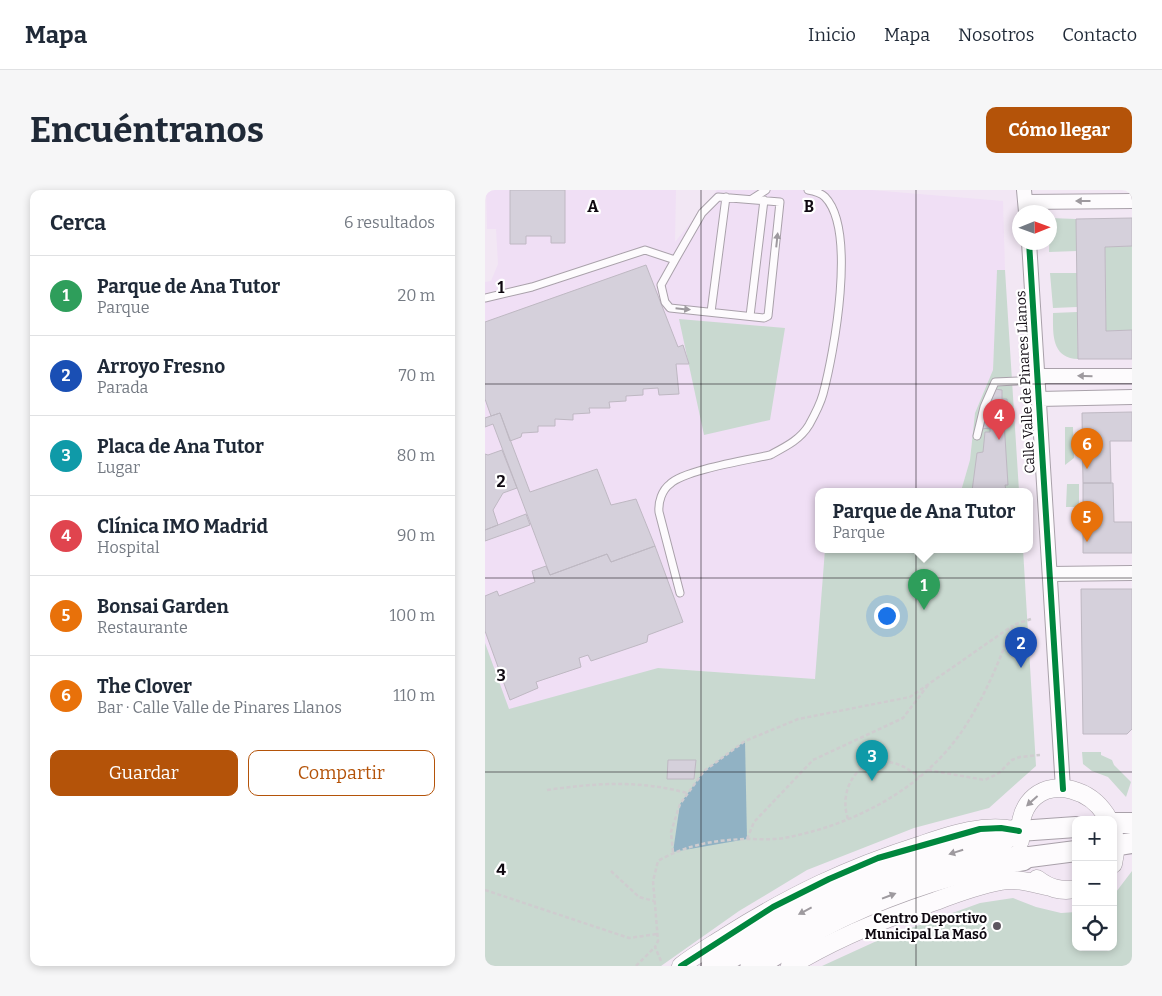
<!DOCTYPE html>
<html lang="es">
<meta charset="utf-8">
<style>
:root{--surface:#fff;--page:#f6f6f7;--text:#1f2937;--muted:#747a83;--line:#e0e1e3;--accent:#b45309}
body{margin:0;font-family:Bitter,serif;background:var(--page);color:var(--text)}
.controls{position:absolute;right:15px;bottom:15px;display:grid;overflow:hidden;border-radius:10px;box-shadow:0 2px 8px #0003}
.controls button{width:45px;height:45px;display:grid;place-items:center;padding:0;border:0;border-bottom:1px solid var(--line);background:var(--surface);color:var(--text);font:25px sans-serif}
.compass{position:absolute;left:527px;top:15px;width:45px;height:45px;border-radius:50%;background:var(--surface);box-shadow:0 2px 8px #0003;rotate:89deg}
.you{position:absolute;left:401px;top:425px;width:18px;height:18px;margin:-12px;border:4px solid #fff;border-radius:50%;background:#1a73e8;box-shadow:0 0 0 8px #1a73e833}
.badge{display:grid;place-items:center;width:32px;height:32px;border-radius:50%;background:var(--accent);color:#fff;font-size:16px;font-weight:700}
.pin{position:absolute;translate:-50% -41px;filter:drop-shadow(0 1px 2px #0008)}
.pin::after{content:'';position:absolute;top:26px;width:18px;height:15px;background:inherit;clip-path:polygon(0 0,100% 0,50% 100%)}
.popup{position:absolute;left:330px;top:298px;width:218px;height:65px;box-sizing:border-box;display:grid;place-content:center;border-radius:10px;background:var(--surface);filter:drop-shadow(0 1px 4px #0005);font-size:16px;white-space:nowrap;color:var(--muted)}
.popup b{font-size:19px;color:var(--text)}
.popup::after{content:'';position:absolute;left:50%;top:100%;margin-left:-10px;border:10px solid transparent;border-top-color:var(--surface)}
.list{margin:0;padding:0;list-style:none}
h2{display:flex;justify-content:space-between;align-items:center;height:65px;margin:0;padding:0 20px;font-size:21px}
h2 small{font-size:16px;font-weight:400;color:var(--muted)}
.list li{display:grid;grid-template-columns:32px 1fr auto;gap:15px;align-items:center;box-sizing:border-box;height:80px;padding:0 20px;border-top:1px solid var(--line)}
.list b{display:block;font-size:19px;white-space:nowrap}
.list p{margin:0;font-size:16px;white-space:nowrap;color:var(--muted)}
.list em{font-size:16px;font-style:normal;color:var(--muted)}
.actions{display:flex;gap:10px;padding:15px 20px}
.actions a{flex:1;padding:11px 0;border:1px solid var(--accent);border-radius:10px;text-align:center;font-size:18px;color:var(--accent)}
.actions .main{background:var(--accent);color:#fff}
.icon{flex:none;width:28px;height:28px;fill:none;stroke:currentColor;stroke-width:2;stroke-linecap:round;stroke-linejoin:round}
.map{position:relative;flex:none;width:647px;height:776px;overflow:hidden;border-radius:10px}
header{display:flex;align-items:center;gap:30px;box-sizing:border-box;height:70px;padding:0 25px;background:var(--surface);border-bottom:1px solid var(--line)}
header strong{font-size:24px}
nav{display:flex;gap:28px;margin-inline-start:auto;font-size:18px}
.intro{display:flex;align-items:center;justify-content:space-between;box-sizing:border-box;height:120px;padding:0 30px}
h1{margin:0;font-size:35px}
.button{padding:12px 22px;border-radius:10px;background:var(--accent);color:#fff;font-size:18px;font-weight:700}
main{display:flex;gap:30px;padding:0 30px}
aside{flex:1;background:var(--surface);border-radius:10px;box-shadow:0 2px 8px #0003}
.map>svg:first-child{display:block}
.built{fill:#f0dff5}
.green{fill:#c9d9d0}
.water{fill:#91b2c4}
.building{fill:#d5d0db;stroke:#beb8c2}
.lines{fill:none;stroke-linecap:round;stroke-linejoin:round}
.service-casing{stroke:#a9a1aa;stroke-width:9}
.minor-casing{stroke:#a9a1aa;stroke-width:16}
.tertiary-casing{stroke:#a9a1aa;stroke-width:19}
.secondary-casing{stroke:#a9a1aa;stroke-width:22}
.motorway-casing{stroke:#a9a1aa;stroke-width:27}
.path{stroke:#cfcccf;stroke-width:2.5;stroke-dasharray:4 2.5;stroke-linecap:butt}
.service{stroke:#fdfbfd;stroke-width:7}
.minor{stroke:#fdfbfd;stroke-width:14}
.tertiary{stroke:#fdfbfd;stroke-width:18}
.secondary{stroke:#fdfbfd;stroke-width:20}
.motorway{stroke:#fdfbfd;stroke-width:25}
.cycleway-casing{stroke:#fff;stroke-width:9}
.cycleway{stroke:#00873e;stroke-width:6}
.oneway{fill:#9e9a9f}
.grid{fill:none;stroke:#0f0911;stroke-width:1;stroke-opacity:0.55}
.poi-dot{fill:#5e5760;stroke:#fff;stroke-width:2}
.labels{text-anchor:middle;stroke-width:4.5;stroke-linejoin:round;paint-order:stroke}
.street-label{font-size:14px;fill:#0f0911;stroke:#fff}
.poi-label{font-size:14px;font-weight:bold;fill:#0f0911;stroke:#fff;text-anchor:end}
.grid-label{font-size:16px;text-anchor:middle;font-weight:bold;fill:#0f0911;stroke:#fff;stroke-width:4.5;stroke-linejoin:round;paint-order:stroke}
</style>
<header>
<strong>Mapa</strong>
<nav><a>Inicio</a><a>Mapa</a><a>Nosotros</a><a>Contacto</a></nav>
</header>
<div class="intro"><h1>Encuéntranos</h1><a class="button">Cómo llegar</a></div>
<main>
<aside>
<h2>Cerca<small>6 resultados</small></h2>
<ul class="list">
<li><span class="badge" style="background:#2e9e5b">1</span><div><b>Parque de Ana Tutor</b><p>Parque</p></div><em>20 m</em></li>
<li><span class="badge" style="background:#1a4fb4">2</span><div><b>Arroyo Fresno</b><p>Parada</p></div><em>70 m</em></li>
<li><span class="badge" style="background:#0f9aa8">3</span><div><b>Placa de Ana Tutor</b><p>Lugar</p></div><em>80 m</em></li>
<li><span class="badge" style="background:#e0444e">4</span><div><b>Clínica IMO Madrid</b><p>Hospital</p></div><em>90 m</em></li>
<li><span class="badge" style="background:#e8710a">5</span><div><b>Bonsai Garden</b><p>Restaurante</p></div><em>100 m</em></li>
<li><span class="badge" style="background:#e8710a">6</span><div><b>The Clover</b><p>Bar · Calle Valle de Pinares Llanos</p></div><em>110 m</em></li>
</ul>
<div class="actions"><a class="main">Guardar</a><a>Compartir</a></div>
</aside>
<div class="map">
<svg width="647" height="776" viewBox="0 0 647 776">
<rect width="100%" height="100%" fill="#f2e7f4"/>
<path class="built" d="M1,0H191L190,52L232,0H386L518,11L520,80H512L508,180L490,223L485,270L476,301H334V359H340L331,489L173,478L0,619V92L6,91L13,74L11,39H2Z"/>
<path class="green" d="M565,28L591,29L592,61L564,62Z
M647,56V140L621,141L620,57Z
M512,80H520L534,301H476L485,270L490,223L508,180Z
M565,83H592V117L568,118Z
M592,122L593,169C566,168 568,143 568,123Z
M194,129L300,138L285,230L219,245Z
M580,237H588L589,268L580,275Z
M582,294H594V317H581Z
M340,359H426L458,362L459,359H538L551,576L504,618L429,638L322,680L254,721L176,776H0V453L24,519L173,478L330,489Z
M597,562H616V565L627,570L629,575L646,592L641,607L623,587L607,581L598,574Z
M647,681V776H337L396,749L495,713L528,708L551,717L576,723L591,722V757H628V706Z"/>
<path class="water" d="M260,551L262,649L188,662L195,614L219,581Z"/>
<path class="building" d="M25,0H80V53H66V46H41V54H25Z
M647,28V56L620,57L621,141L647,140V169H593L591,29Z
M161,75L193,157L198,155L204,174H191L194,204L174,205L173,198L158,199V205L141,206V211L124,212L125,218H104L105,223L88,224V230L70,229V236H53V242L37,243L36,247L25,251L15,223L6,226L0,209V132Z
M510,199L517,200V209H522V215H518L523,295H520L521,301H487L492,263L498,262L500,242H505V238L496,239Z
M647,222V251H625L626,293H598L597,223Z
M15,223L45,302L112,279L126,315L151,309L170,356L126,372L122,364L65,385L8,234L0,237V228Z
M17,260L32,298L18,303L8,320L13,335L0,340V264L3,265Z
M598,293H628L629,332H647V363H598Z
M41,324L45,335L0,351V340Z
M170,356L198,432L163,445L162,452L106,471L103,465L94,468L96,477L51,492L53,498L25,510L0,441V406L12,401L14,406L50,392L47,381L61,376L65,385L122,364L126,372Z
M596,399H647V539L642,544H598Z
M183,570H211L209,589H182Z"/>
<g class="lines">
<defs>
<path id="service" d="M267,9L281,0
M0,108L47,97L160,60L190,70L217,23L233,7L295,12L283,126L279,128L185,118L180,112L176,95L190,70
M226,122L241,7
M265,126L279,10
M492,246L499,217L510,192L553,190
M195,403L174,322C173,312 177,300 185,294C199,280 263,270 285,265C300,257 315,250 324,235C329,226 335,215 338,204C349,163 372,40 340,7C336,3 329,1 323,0"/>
<path id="minor" d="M539,0L541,22
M541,12L647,11
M544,52L578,599
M552,186H647
M554,209L647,207
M565,384L647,383"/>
<path id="tertiary" d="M535,651C530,563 647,595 628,674
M552,689C564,698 575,702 591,699
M196,776C210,765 226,756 240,747C305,706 363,678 436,655C466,645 497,634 529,640
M305,776C351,748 400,728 451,711C472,703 494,695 516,691C532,688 547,693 561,696"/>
<path id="secondary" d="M628,633H647
M534,641L591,637
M628,656L647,653
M537,668L591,661"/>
<path id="motorway" d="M229,776C269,751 308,725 351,705C410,678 474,664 534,641
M268,776C297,758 326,739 358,724C413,698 476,678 537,668"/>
</defs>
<use href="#service" class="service-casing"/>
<use href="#minor" class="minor-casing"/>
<use href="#tertiary" class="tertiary-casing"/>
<use href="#secondary" class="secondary-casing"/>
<use href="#motorway" class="motorway-casing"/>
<path class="path" d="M443,580L500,590L514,583L527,570L535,567L555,565
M62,600C110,593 155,590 202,603
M363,629C354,603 369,570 400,572C414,572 424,580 435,587
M262,649L269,632L328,570L418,528L443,495
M188,662L186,642L195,614L219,581L260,551L313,529L425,507L527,436
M126,681L154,707L169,711
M0,700L144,748L172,744
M176,771L170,757L173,751L168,691L173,671C201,655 229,650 261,649C273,649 287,650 299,648C370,635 442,597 481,535C501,504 515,469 528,435L546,429
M151,776L170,757"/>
<use href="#service" class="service"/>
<use href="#minor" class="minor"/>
<use href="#tertiary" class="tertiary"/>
<use href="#secondary" class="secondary"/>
<use href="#motorway" class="motorway"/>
<defs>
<path id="cycleway" d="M544,52L578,599
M196,776L288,717L344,689L393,668L495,639L516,638L534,641"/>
</defs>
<use href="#cycleway" class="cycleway-casing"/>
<use href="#cycleway" class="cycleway"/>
</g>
<defs><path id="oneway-solid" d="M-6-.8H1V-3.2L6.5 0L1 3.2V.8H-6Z" transform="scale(1.25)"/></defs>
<g class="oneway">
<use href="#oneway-solid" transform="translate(598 11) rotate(180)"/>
<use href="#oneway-solid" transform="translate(292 50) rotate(-84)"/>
<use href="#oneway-solid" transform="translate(198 119) rotate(6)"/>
<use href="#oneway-solid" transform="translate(600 186) rotate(-179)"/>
<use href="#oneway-solid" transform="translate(547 611) rotate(138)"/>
<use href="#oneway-solid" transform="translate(471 662) rotate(163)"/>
<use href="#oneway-solid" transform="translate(404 706) rotate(-21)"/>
<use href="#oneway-solid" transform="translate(320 721) rotate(152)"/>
</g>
<path class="grid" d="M216,0V776M431,0V776M0,194H647M0,388H647M0,582H647"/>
<circle class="poi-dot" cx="512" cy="736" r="5"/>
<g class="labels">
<g class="street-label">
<text transform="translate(540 192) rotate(-93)" y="5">Calle Valle de Pinares Llanos</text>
</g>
<g class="poi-label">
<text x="502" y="733">Centro Deportivo<tspan x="502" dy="16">Municipal La Masó</tspan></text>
</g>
</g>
<g class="grid-label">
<text x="108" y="22">A</text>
<text x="324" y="22">B</text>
<text x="16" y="103">1</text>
<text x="16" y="297">2</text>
<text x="16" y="491">3</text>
<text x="16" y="685">4</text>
</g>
</svg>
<div class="controls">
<button>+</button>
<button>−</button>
<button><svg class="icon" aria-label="locate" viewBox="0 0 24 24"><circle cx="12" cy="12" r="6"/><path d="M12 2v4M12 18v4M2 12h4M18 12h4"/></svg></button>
</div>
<svg class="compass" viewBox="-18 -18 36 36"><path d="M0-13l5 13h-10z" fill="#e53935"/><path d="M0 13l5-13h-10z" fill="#747a83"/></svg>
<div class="you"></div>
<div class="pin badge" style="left:439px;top:420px;background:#2e9e5b">1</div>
<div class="popup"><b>Parque de Ana Tutor</b>Parque</div>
<div class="pin badge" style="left:536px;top:478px;background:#1a4fb4">2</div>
<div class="pin badge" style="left:387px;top:591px;background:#0f9aa8">3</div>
<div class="pin badge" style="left:514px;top:250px;background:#e0444e">4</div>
<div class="pin badge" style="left:602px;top:352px;background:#e8710a">5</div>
<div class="pin badge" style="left:602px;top:279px;background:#e8710a">6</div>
</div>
</main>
